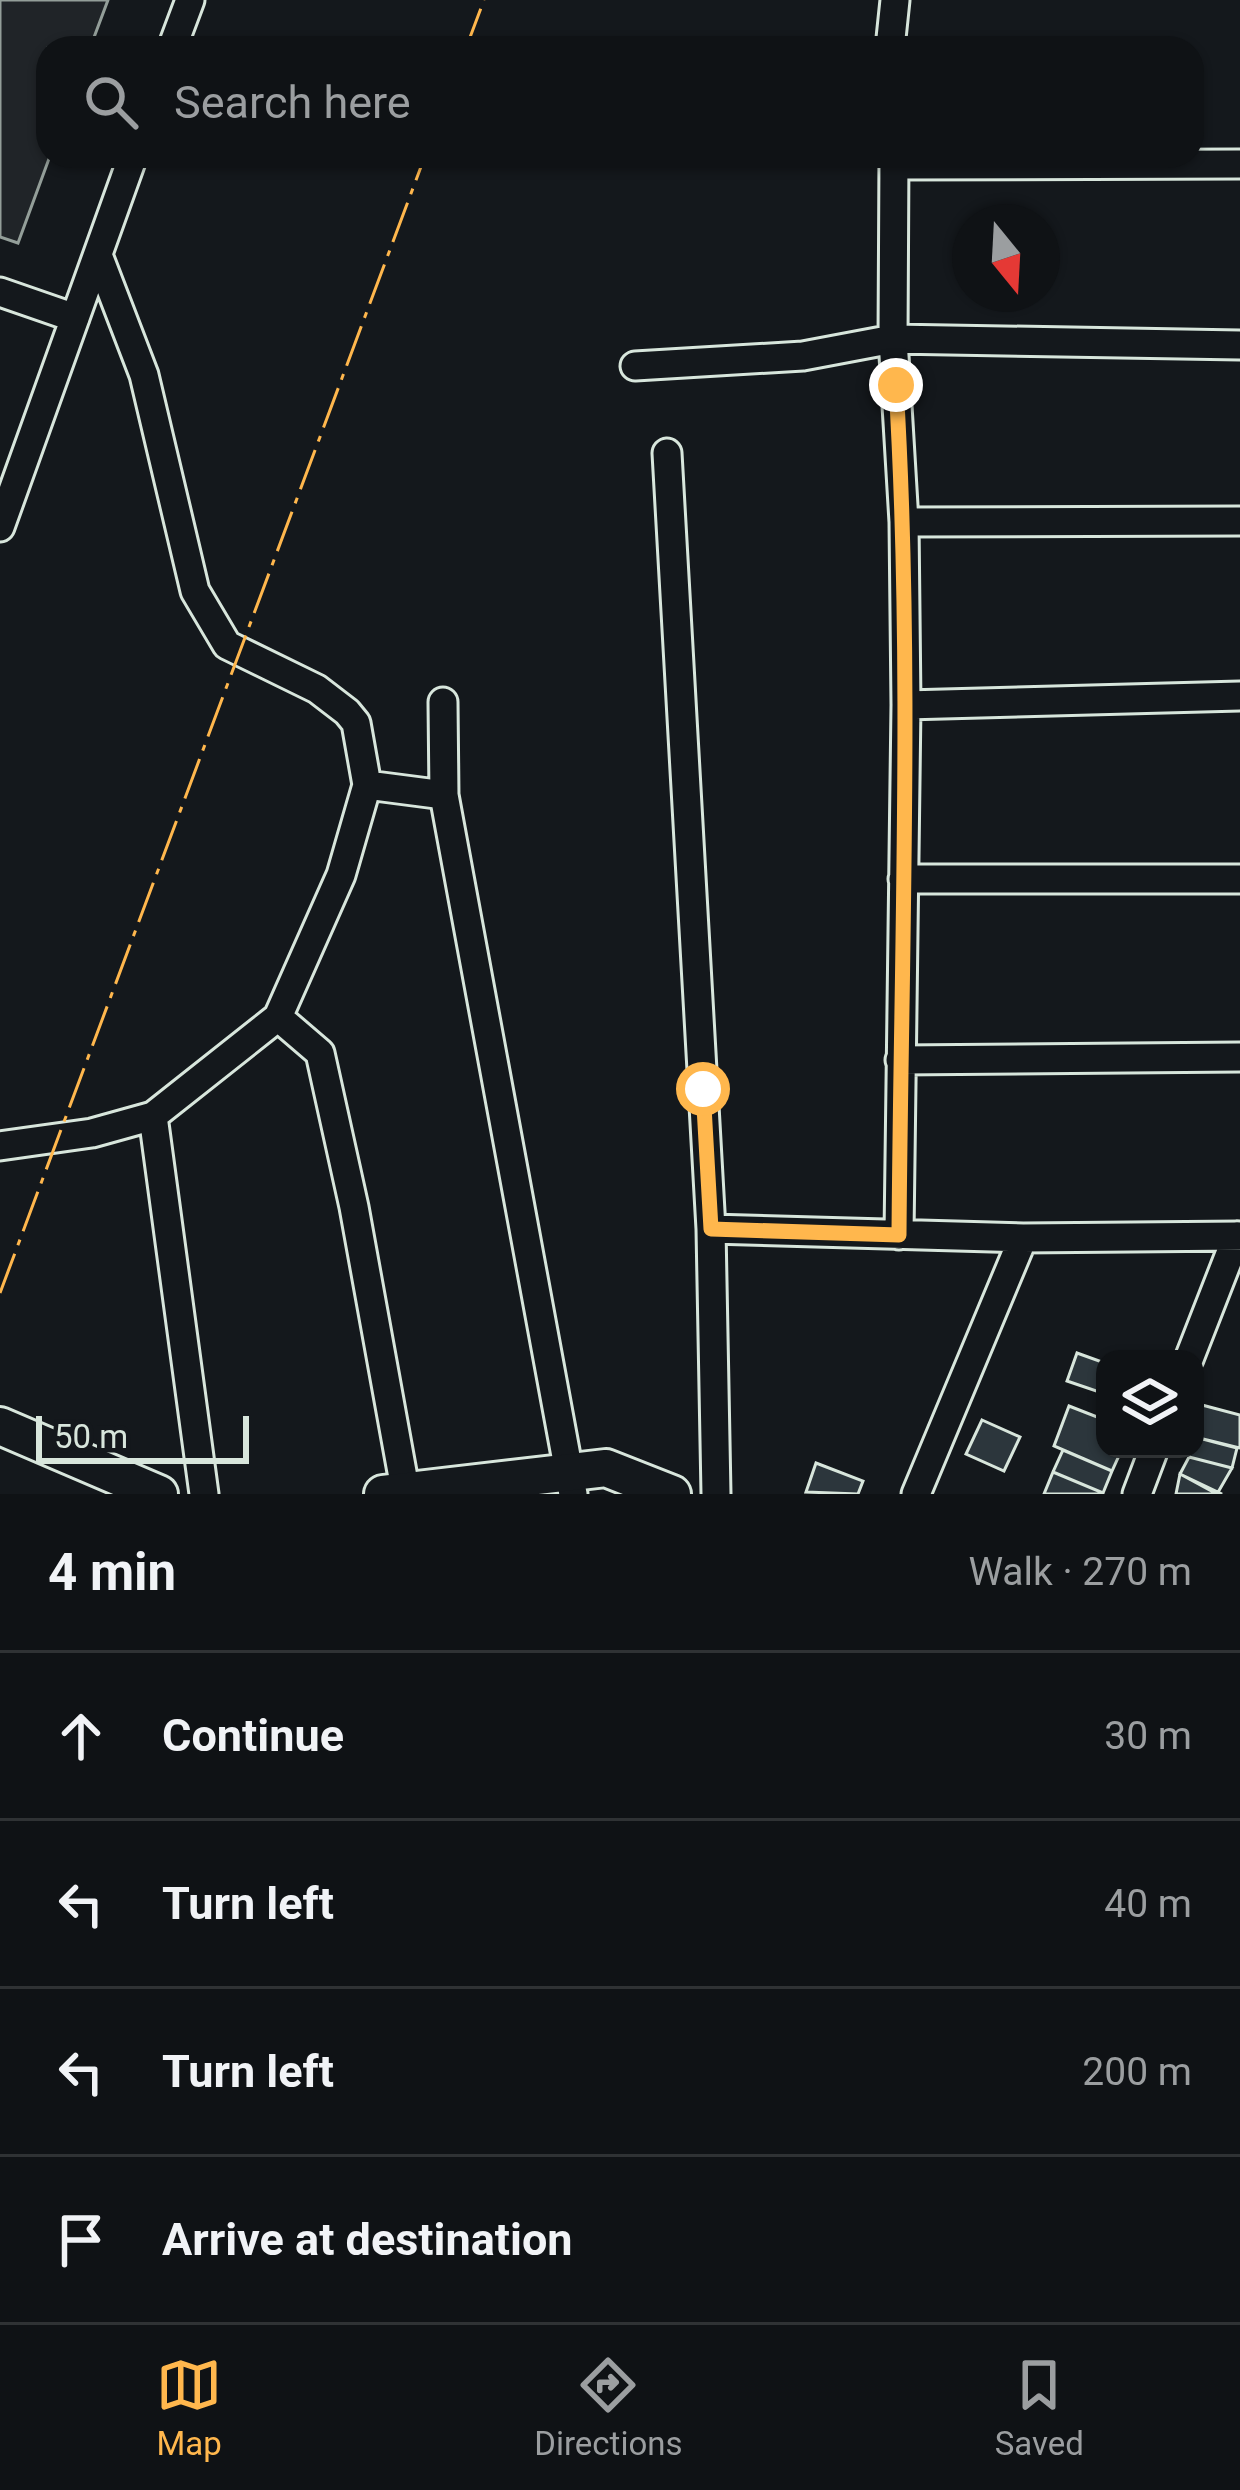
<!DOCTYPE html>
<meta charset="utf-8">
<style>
:root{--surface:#0f1215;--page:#181b1e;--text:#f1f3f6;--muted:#9b9ea0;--line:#2f3234;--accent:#ffb74d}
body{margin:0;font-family:Roboto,sans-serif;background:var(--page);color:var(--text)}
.controls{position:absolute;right:36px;bottom:36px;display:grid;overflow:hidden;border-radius:24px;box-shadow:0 3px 9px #0004}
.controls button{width:108px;height:108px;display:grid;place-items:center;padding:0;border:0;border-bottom:3px solid var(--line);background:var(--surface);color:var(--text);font:60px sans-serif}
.compass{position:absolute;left:952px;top:204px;width:108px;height:108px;border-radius:50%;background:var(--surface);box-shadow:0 3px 9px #0004;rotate:162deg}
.scale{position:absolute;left:36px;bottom:30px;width:213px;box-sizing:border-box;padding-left:12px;border:6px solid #d8e6dc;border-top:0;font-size:33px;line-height:42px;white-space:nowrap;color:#d8e6dc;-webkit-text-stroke:9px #14181c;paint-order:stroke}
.stop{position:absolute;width:36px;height:36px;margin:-27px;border:9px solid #ffb74d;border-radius:50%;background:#fff}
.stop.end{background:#ffb74d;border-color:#fff;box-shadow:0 3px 12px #0008}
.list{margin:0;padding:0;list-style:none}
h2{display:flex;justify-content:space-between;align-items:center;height:156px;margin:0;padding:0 48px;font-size:51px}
h2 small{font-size:39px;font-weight:400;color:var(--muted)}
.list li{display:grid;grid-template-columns:78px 1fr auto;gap:36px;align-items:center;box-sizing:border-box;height:168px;padding:0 48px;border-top:3px solid var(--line)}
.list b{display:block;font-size:45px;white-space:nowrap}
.list em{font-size:39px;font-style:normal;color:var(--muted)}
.icon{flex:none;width:66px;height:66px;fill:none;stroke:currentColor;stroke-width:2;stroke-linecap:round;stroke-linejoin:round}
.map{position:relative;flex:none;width:1240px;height:1494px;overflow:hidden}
.search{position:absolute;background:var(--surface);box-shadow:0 3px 9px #0004;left:36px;right:36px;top:36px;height:132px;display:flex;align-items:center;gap:30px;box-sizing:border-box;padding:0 42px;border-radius:36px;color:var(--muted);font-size:45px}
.sheet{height:828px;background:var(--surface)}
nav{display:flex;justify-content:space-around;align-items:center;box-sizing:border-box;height:168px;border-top:3px solid var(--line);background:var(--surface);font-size:33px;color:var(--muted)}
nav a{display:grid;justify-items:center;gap:6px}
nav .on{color:var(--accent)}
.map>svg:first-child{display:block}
.green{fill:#202428;stroke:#939e99;stroke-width:3}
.building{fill:#2c363c;stroke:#d8e6dc;stroke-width:3}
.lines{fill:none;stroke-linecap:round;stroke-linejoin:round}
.street-casing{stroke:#d8e6dc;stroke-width:33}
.secondary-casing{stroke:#d8e6dc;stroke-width:42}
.street{stroke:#14181c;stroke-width:27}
.secondary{stroke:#14181c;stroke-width:36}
.power{stroke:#ffb74d;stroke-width:3;stroke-dasharray:42 9 6 9;stroke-linecap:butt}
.route{stroke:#ffb74d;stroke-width:15}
</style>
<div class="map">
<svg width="1240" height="1494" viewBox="0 0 1240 1494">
<rect width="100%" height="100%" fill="#14181c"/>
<path class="green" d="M0,0H108L90,48H48L50,156L18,243L0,237Z"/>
<path class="building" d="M1077,1353L1105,1363V1394L1067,1381Z
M1202,1405L1240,1415V1448L1195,1437Z
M1069,1406L1105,1420V1449H1122L1112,1471L1054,1446Z
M982,1420L1020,1437L1004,1471L966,1454Z
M1195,1437L1237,1448L1232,1468L1189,1457L1191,1449H1195Z
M1063,1450L1112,1471L1103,1493L1053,1472Z
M1189,1457L1232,1468L1217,1494L1180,1474Z
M816,1463L863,1481L858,1494L806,1492Z
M1053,1472L1103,1493V1494H1044Z
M1180,1474L1222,1494H1176Z"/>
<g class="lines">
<defs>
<path id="street" d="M172,48L190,0
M890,48L895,0
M895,165L1240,164
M0,292L75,318
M635,366L803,356L893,339L894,156
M667,453L711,1229L716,1494
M904,522L1240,521
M0,527L133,156
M443,702L444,795L573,1494
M906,705L1240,696
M367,785L444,795
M903,879H1240
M278,1017L320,1053L354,1207L406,1494
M900,1060L1240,1057
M153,1116L204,1494
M0,1146L92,1133L153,1116L278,1017L341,875L367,785L356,723L347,712L317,689L227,645L195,591L144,375L98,255
M711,1229L1023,1238L1240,1236
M899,1235L906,705L904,522L893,339L1240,345
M1189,1359L1237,1236
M916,1494L1023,1238
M1137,1494L1154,1449"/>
<path id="secondary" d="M0,1426L159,1494
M383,1494L606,1468L672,1494"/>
</defs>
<use href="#street" class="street-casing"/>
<use href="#secondary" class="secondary-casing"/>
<use href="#street" class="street"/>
<use href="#secondary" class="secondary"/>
<path class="power" d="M466,48L484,0
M0,1293L425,156"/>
</g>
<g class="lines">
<path class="route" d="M703,1089L711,1229L899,1235C901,952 913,668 896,385"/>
</g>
</svg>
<div class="controls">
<button><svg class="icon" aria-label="layers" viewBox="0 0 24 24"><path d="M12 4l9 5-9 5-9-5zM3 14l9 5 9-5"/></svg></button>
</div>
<svg class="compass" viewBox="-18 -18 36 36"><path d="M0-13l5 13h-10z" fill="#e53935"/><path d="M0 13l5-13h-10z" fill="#9b9ea0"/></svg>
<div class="scale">50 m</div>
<div class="stop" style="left:703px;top:1089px"></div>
<div class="stop end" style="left:896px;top:385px"></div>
<div class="search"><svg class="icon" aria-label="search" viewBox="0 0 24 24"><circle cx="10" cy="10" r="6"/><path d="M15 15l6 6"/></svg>Search here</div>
</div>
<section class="sheet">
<h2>4 min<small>Walk · 270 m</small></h2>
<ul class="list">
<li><svg class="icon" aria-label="ahead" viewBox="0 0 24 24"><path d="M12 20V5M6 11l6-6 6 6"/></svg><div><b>Continue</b></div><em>30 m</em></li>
<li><svg class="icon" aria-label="left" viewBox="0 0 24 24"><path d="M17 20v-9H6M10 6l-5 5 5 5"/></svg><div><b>Turn left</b></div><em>40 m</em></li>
<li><svg class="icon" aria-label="left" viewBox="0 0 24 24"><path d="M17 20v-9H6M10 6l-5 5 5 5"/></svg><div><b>Turn left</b></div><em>200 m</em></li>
<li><svg class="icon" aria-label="arrive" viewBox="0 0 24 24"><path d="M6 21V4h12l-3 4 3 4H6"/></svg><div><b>Arrive at destination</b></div></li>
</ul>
</section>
<nav>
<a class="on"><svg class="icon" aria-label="map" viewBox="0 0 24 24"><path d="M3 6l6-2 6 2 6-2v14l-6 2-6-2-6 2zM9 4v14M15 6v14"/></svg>Map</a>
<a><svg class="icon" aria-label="directions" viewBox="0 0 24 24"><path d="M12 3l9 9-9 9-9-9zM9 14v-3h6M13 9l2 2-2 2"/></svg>Directions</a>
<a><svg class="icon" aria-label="saved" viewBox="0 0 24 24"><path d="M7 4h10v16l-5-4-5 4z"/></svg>Saved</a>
</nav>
